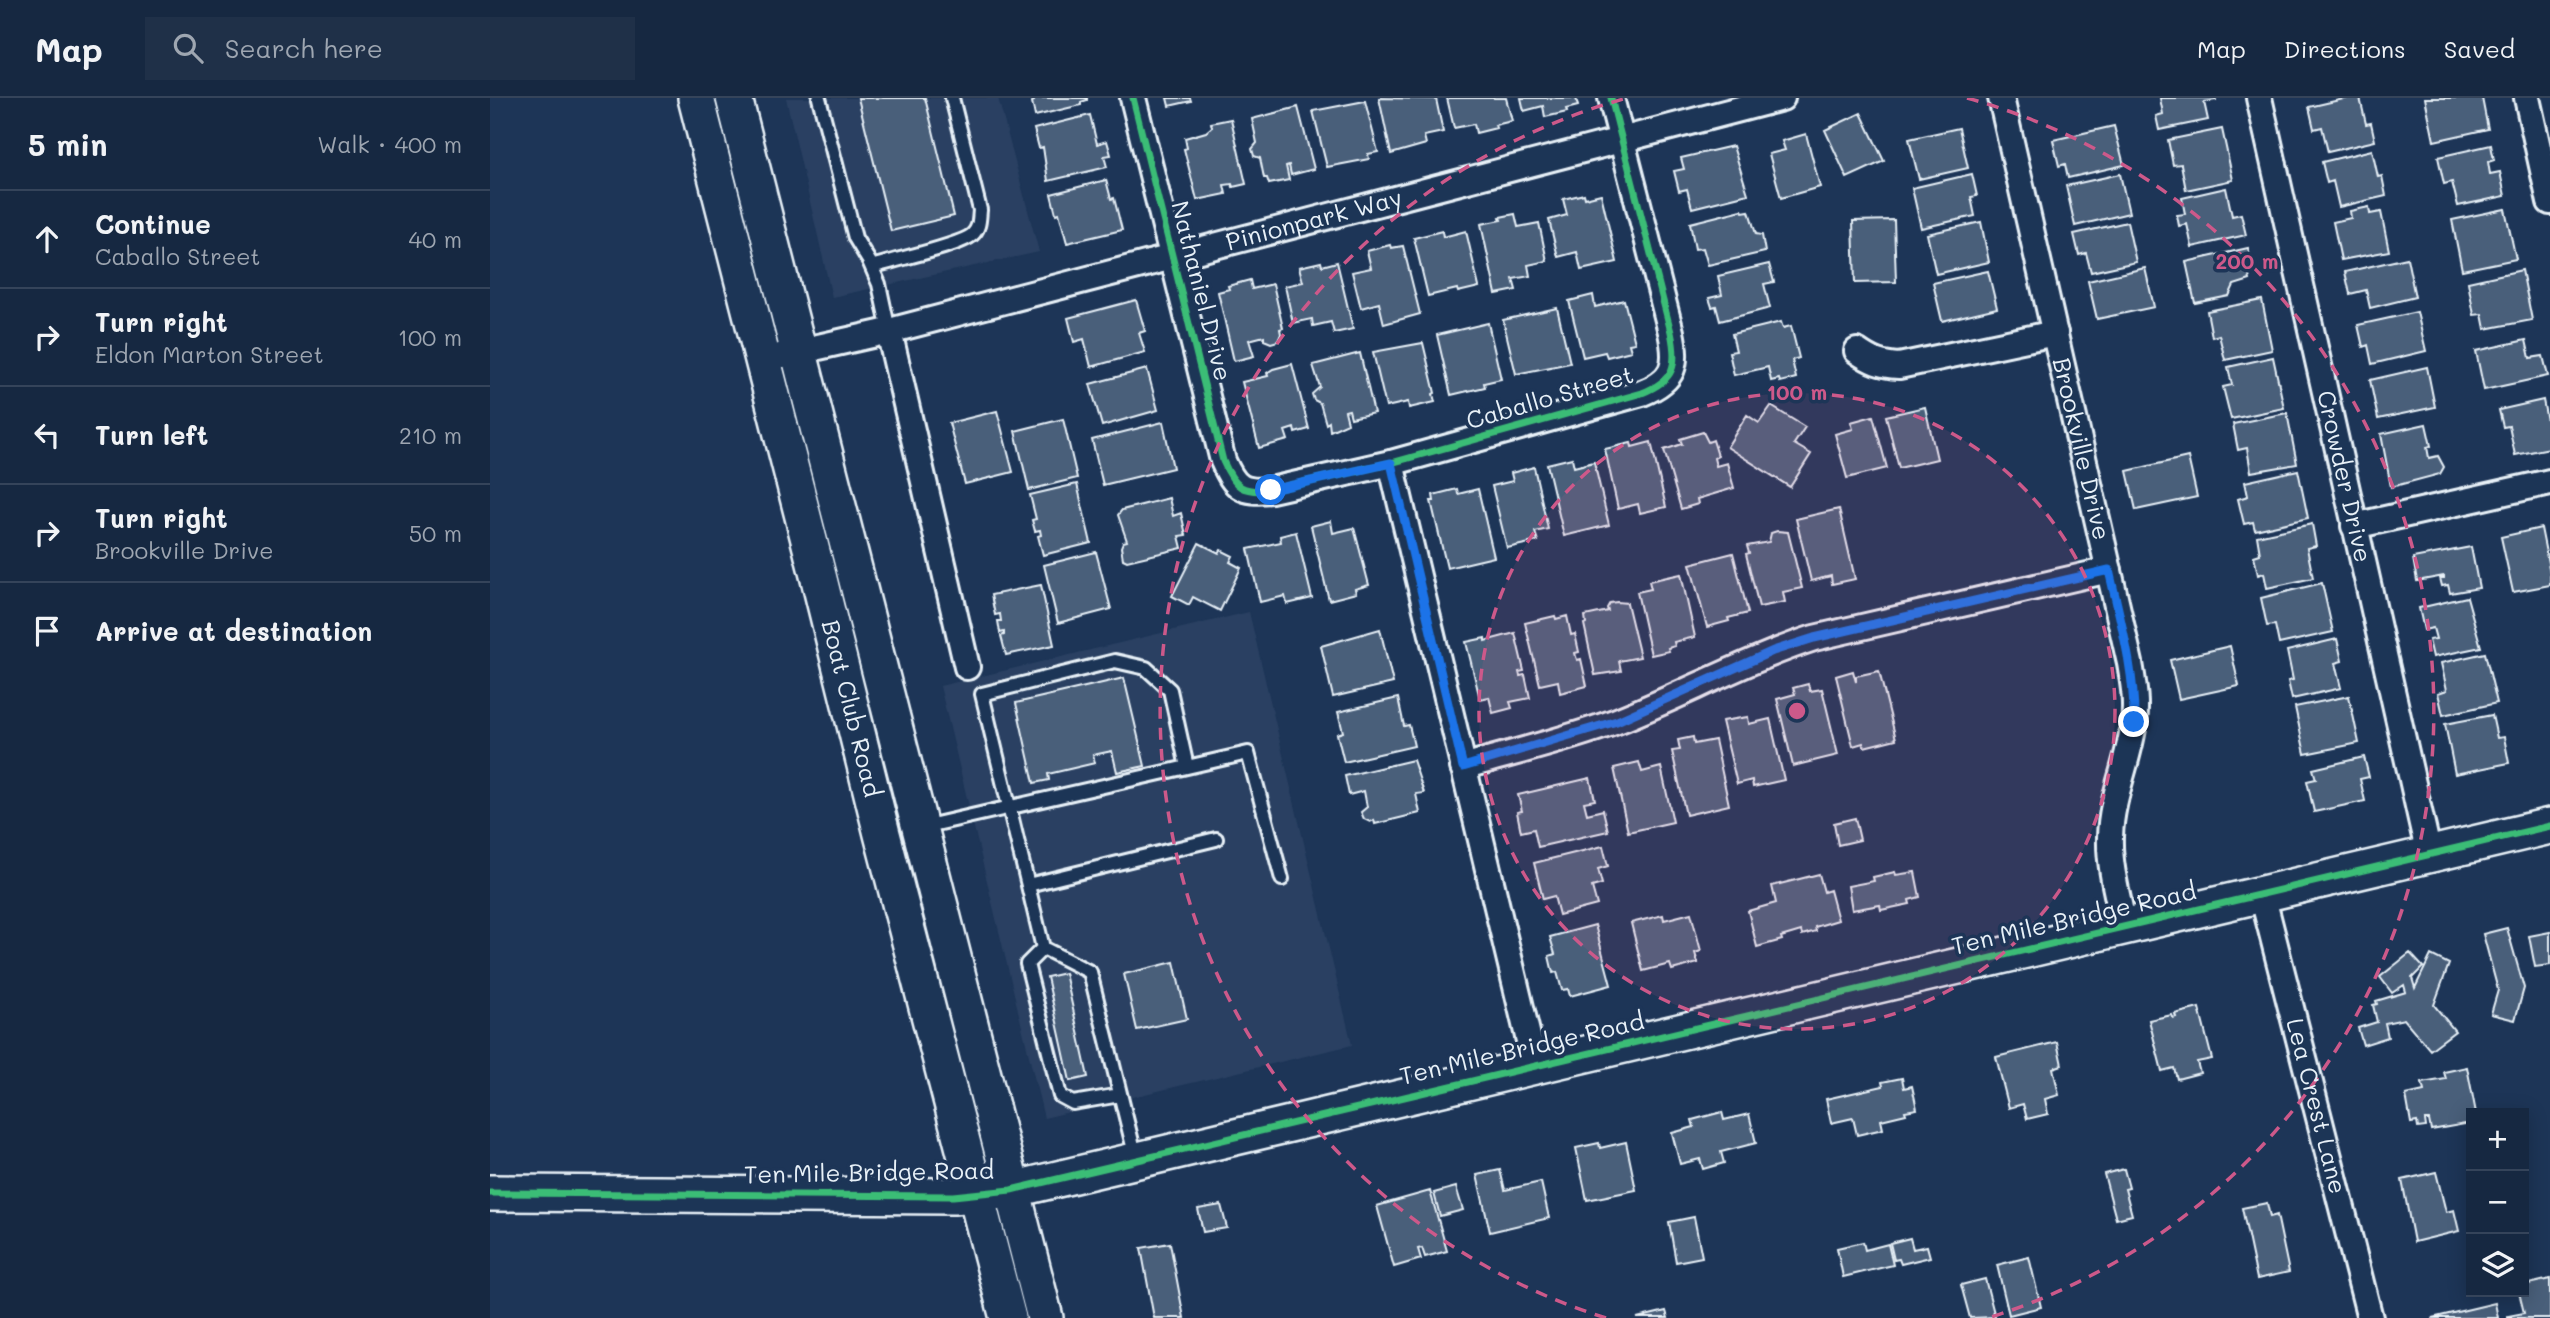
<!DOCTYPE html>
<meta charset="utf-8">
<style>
:root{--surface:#162841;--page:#1f3048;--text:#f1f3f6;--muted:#9ea6b1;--line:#35445a}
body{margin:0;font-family:Mali,sans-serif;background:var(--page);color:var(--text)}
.controls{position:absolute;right:21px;bottom:21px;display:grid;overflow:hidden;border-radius:0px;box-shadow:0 4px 18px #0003}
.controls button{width:63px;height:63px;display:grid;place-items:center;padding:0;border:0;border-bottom:2px solid var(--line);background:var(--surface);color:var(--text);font:35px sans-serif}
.stop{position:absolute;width:21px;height:21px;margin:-16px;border:5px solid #1a73e8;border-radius:50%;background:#fff}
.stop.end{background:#1a73e8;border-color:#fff;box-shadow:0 2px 7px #0008}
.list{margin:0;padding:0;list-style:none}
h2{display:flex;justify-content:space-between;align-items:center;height:91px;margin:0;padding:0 28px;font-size:30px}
h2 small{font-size:23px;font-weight:400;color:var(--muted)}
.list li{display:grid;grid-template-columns:46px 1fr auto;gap:21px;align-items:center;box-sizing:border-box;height:98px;padding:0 28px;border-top:2px solid var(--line)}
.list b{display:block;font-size:26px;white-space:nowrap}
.list p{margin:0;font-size:23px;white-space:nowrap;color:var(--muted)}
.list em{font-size:23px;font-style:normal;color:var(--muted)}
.icon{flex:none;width:38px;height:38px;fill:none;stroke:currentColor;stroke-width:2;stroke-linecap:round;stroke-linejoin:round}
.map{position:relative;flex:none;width:2060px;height:1220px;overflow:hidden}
header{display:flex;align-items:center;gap:42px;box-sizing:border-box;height:98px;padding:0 35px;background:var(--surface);border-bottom:2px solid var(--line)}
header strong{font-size:33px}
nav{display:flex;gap:38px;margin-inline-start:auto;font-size:24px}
.search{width:490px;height:63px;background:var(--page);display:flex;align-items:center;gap:18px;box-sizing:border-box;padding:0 24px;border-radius:0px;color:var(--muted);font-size:26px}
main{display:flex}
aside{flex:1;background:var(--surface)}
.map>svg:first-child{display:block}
.built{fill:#2a4162}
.building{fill:#495e7a;stroke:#e8f1f8;stroke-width:2}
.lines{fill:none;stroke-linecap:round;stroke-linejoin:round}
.lane-casing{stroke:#e8f1f8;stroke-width:18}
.street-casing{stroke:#e8f1f8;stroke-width:30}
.secondary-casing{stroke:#e8f1f8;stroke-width:40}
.lane{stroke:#1d3557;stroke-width:12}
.street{stroke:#1d3557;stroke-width:24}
.secondary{stroke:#1d3557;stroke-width:35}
.cycleway-casing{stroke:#1d3557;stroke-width:11}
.cycleway{stroke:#3abd76;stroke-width:7}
.route{stroke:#1a73e8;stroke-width:9}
.ring{fill:none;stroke:#cd598a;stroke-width:3.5;stroke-dasharray:12 9}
.labels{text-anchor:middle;stroke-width:7;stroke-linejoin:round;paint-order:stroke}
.street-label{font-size:24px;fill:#e8f1f8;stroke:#1d3557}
.centre{fill:#cd598a;stroke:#1d3557;stroke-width:3.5}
.ring-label{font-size:21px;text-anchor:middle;font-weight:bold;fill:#cd598a;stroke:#1d3557;stroke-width:7;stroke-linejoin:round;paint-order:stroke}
</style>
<header>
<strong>Map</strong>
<div class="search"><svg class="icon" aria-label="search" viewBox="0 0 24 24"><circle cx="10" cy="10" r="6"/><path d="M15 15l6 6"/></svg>Search here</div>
<nav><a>Map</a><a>Directions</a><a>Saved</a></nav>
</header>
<main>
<aside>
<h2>5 min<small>Walk · 400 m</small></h2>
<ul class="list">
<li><svg class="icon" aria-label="ahead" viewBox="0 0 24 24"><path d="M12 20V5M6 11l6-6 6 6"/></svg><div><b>Continue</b><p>Caballo Street</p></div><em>40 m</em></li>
<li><svg class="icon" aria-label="right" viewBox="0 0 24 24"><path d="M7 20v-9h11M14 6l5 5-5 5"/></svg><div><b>Turn right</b><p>Eldon Marton Street</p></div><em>100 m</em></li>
<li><svg class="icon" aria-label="left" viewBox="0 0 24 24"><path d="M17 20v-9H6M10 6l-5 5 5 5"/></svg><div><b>Turn left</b></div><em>210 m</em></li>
<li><svg class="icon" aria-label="right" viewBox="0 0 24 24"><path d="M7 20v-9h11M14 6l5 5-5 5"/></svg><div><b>Turn right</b><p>Brookville Drive</p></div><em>50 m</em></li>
<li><svg class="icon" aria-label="arrive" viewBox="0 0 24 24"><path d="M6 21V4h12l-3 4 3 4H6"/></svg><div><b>Arrive at destination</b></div></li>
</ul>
</aside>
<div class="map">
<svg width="2060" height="1220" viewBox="0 0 2060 1220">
<rect width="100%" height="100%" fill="#1d3557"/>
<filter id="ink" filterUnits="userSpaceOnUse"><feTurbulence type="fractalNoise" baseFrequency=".0143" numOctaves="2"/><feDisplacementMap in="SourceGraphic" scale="14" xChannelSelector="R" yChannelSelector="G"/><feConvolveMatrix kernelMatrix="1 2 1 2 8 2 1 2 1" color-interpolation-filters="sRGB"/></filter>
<g filter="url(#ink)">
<path class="built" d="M296,0H508L549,154L342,199Z
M759,514L862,947L554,1020L450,588Z"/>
<path class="building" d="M368,0H435L464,118L401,133Z
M543,0H597V2L591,4V7L545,18L542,4L544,3Z
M677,0H700L701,3L679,8Z
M889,0L946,1L953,34L934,38L936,46L901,56Z
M957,0H1016L1022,23L1005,27L1006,30L986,35L984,26L964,30Z
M1031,0H1086L1088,8L1076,11L1077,14L1055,19L1053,8L1034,13Z
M1670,0H1725L1726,2L1714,4L1718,22L1669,32L1666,18L1673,16Z
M1858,0H1870L1876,26L1881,25L1885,43L1838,54L1832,29L1824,31L1819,9Z
M1935,0H1992L1998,31L1944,43Z
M875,3L888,54L878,56L879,61L837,69L823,13Z
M808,9L824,71L801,77L799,67L796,68L799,82L779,86L777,80H774L770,60L764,58L762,51L767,45L762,21Z
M1371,15L1394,63L1357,80L1335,32Z
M600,17L607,46L617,43L621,57L614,58L617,69L558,83L553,49L549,50L544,31Z
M741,21L756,86L743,89L742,86L734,87L736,96L707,102L694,51L697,50L695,40L716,34L722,29L721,25Z
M1624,28L1634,67L1578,80L1575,66L1569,68L1563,42Z
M1469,30L1478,70L1429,81L1419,41Z
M1732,31L1743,82L1696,92L1691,66L1683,67L1678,42Z
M1316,36L1330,89L1291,100L1279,56L1295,52L1292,43Z
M2001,47L2004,62L1998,64L2000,76L2010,74L2015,98L1968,108L1962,84L1954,86L1948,59Z
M1243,48L1258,96L1202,110L1197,91L1189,93L1184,73L1194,71L1191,60Z
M1882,52L1888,79L1892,78L1896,98L1849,109L1843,83L1837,85L1832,64Z
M1482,76L1487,98L1481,99L1485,118L1431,130L1422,90Z
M1630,76L1639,115L1585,128L1576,88Z
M616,82L621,101L624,100L632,132L577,145L569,115L566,116L561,96Z
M1736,90L1742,118L1751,116L1756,137L1702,149L1697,126L1689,128L1687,117L1695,116L1692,100Z
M1094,96L1095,100L1111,96L1127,164L1091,172L1087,154L1068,159L1059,122L1077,117L1073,101Z
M1879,109L1880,116L1891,114L1899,153L1851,162L1843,124L1861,120L1860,113Z
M2015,111L2026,161L1972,172L1962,122Z
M1252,112L1253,114L1259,113L1266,136L1272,137L1275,154L1218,167L1213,150L1205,151L1200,125Z
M1025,116L1028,129L1049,125L1057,163L1038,167L1040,178L1023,181L1026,192L1006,196L991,126L1011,122L1010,119Z
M1404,122L1406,184L1365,185L1363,123Z
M1491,124L1499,164L1446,176L1437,136Z
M1637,124L1646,164L1601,174L1596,155L1589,157L1584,136Z
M952,133L953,139L976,133L989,189L968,194L967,191L938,198L924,140Z
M900,147L901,150L913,148L930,216L894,226L889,205L871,210L862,174L881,170L877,153Z
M1758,150L1763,171L1758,173L1760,182L1744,187L1739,198L1705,205L1696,164Z
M1917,160L1925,199L1880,210L1876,192L1860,196L1855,174Z
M831,164L832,168L847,164L863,231L844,235L841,224L823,228L822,221L803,225L795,188L813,184L809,169Z
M1279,166L1284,184L1274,186L1280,210L1230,223L1226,208L1222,209L1219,200L1232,197L1228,178Z
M1655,170L1664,209L1607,221L1598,183Z
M2032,172L2042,222L1995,231L1992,216L1984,217L1978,184Z
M1498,173L1507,210L1452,223L1443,185Z
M760,182L762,191L783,186L793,230L790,231L791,236L788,243L781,245L774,242V238L759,242L764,258L744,263L728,194L739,191L738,188Z
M1103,197L1105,209L1134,202L1145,245L1139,246L1141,253L1117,259L1115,254L1093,259L1079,203Z
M646,202L655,233L649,235L655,254L601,269L594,241L584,244L578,220Z
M1772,202L1782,252L1735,262L1729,237L1722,239L1717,213Z
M1067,210L1080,265L1026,276L1013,222Z
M1927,214L1936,253L1882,266L1878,247L1873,249L1868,227Z
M1291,224L1293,230L1301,228L1309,260L1302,262L1306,280L1290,284L1289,281L1281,283L1278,269L1244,277L1239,254L1246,253L1242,236Z
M998,225L1011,281L994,285L995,289L961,297L947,237Z
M2036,242L2040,260L2053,258L2058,278L1994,292L1986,253Z
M933,245L945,295L943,296L945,304L919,310L918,304L896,309L883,254Z
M870,255L884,315L861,320L859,312L855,313L858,325L840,333L839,324L836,326L830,305L824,302L822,296L830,289L823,267Z
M1783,259L1794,310L1741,321L1733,289L1742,287L1738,269Z
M802,266L819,331L805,335L804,330L795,333L798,342L769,350L752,284L778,278L777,275L783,271Z
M1937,269L1945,309L1888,321L1880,282Z
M657,271L668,312L612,328L600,286Z
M2053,302L2057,323L2060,322V350L2025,357L2019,328L2013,329L2009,312Z
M1281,308L1315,329L1304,346L1321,356L1300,389L1237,349L1257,317L1269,325Z
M1435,309L1447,361L1409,370L1396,318Z
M507,313L523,374L475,386L459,325Z
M1797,315L1807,366L1761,374L1757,350L1748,352L1743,326Z
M1383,318L1397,370L1357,380L1345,336L1363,331L1361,324Z
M573,321L587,380L539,392L525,333Z
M673,324L683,370L613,387L602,342Z
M1936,326L1941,348L1937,349L1939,360L1948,358L1954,369L1950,376L1901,389L1891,336Z
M1213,334L1218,344L1223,342L1228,358L1224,360L1226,368L1237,365L1244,390L1207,401L1208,406L1191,411L1174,352L1192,346L1190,341Z
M1161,344L1176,409L1150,415L1148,406L1128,411L1115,351L1141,345L1142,349Z
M1698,359L1707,399L1646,412L1637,373Z
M1082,360L1084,369L1104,364L1119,427L1074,438L1057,366Z
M1044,369L1058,431L1045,434L1048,443L1017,450L1002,388L1023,383L1021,375Z
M1808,372L1818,420L1765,432L1763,424L1754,426L1748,401L1758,398L1755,384Z
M587,386L601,445L553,457L548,438L551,437L550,432L545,433L542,422L546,421L540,397Z
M967,391L968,396L988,391L1004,459L957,470L941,403H944L943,397Z
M679,400L683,418L691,415L696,437L689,438L692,450L637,463L633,461L631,449L633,444L637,443L628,417L632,412Z
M1349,411L1365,481L1342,486L1341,478L1321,483L1306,421Z
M841,423L843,435L864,430L879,487L865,491L866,495L839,502L821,428Z
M1822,426L1826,448L1817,450L1823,480L1777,490L1774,475L1768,477L1764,458L1770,456L1767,438Z
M2051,430L2060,475V487L2023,494L2011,439Z
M1287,433L1298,434L1312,490L1293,494L1295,504L1269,509L1256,456L1259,455L1257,448L1279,444L1281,435Z
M806,434L822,500L797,506L795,498L770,504L758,451L791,444L790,438Z
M709,445L729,455L731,452L743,458L740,464L751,470L730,513L703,499L699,507L682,498Z
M1981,449L1989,490L1960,495L1958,487L1952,488L1950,480H1954V478L1927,483L1923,460Z
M606,454L621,511L568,525L554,467Z
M1243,455L1258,515L1238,520L1239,523L1217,529L1200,466Z
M1191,476L1205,539L1184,544L1185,548L1178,550L1179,553L1161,557L1147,494L1161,491L1159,483Z
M1832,485L1843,534L1789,546L1785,527L1777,528L1771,500Z
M551,487L564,547L516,557L511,538L514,537V534L510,535L508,523H511L510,516L505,517L501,497Z
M1977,499L1991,549L1943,559L1939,542L1946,541L1943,530L1934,532L1929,510Z
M1127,504L1137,505L1150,559L1129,563L1131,573L1105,577L1094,526L1096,525L1095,518L1118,513L1117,510L1120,505Z
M1065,518L1066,521L1077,518L1081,537L1085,536L1089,554L1085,555L1087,562L1091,561L1097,588L1070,595L1068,583L1050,587L1035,525Z
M890,531L903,585L843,599L831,548Z
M1025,535L1034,573L1029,574L1030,578L1035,577L1040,600L1020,604L1022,610L1003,615L999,599L990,601L976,544L995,540V543Z
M1847,541L1852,563L1845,565L1851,590L1802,601L1798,583L1803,582L1797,553Z
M1740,548L1749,588L1689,601L1680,562Z
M1995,555L2007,605L1953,617L1948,595L1957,592L1951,565Z
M1363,573L1366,584V578L1389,573L1406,641L1374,649L1373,645L1363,648L1346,578Z
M634,580L655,668L627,674L622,653L603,657L605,665L558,676L559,682L544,685L526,605Z
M1318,586L1320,593L1332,591L1348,657L1303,668L1287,601L1305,596L1303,590Z
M1859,598L1869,645L1815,656L1805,609Z
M908,600L914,628L919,627L924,648L854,664L847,636L853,634L848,614Z
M2002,617L2007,640L2014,639L2019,665L1965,676L1955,626Z
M1258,619L1259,626L1280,621L1294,682L1263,689L1262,682L1247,686L1232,623Z
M1203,639L1204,646L1225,642L1239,707L1196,717L1182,653L1190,652L1188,642Z
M1874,659L1879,679L1870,681L1875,703L1824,714L1817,683L1826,681L1823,671Z
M923,662L934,695L926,696L930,715L885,726L884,722L880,724L874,721L871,714L877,709L874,693L859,697L855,678Z
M1149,664L1152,674L1171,669L1183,724L1138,734L1124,670Z
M1100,680L1105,702L1094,704L1097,716L1113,712L1118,733L1048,749L1044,731L1031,734L1027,714L1032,713L1028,697Z
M1365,720L1370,742L1348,747L1344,725Z
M1113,748L1118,768L1108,771L1112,786L1102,789L1107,807L1069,817L1064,798L1053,801L1044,765Z
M1405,774L1406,777L1425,774L1430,799L1419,802L1420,806L1391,812L1390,807L1362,812L1358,788L1384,783L1383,779Z
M1329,776L1334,794L1340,792L1348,822L1325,829L1326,833L1312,837L1311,833L1291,839L1292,842L1267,849L1258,813L1286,805L1282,788Z
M1201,815L1211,853L1205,855L1208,865L1182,872L1180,866L1153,873L1141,825L1173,817L1174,822Z
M1105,827L1121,887L1080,898L1078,891L1072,892L1067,874L1063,875L1059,858L1065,856L1060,839Z
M2017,830L2034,890L2025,922L2001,916L2008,892L1993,836Z
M2060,834V867L2045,869L2039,838Z
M1920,855L1933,869L1922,880L1925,890L1941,857L1959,866L1944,907L1965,933L1940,952L1914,921L1895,925L1898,939L1873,947L1868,930L1887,924L1883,907L1887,906L1886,903L1916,894L1914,887L1902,895L1890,879Z
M684,864L697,921L647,932L634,876Z
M575,875L598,979L580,983L557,879Z
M1709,910L1722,961L1707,964L1710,975L1687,981L1684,970L1672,973L1659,922L1682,917L1683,920L1686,919L1685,916Z
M1567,944L1572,967L1563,970L1569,997L1555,1001L1558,1016L1537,1021L1533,1006L1519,1010L1506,959Z
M1977,969L1986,1015H1981V1025L1941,1032L1939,1022H1935L1936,1029L1928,1030L1927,1024L1921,1025L1916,997L1934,993L1932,985L1956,981L1954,974Z
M1412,980L1414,990L1422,988L1427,1011L1415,1013L1416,1016L1391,1022L1393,1031L1367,1037L1363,1020L1341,1025L1336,1001L1393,988L1392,984Z
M1232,1014L1234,1022L1259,1016L1266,1045L1231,1054L1234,1065L1213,1071L1210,1061L1190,1066L1182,1035L1204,1029L1202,1022Z
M1136,1044L1146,1092L1097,1102L1086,1050L1109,1045L1110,1050Z
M1634,1071L1639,1090L1635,1091L1642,1117L1626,1121L1614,1076Z
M1010,1072L1015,1092L1051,1084L1059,1120L1000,1134L987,1077Z
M1946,1074L1956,1114L1964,1112L1969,1133L1924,1144L1912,1082Z
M966,1089L973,1112L950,1118L944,1095Z
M940,1093L957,1153L935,1159L932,1150L928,1151L931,1161L904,1169L887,1108Z
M1777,1105L1780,1119L1787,1117L1799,1174L1767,1181L1752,1110Z
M731,1107L737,1130L713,1134L708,1111Z
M1204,1119L1212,1159L1186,1164L1179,1124Z
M1420,1140L1423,1151L1437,1148L1440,1159L1411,1166L1409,1161L1404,1162L1400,1145Z
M1373,1144L1375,1152L1398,1146L1403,1167L1353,1179L1347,1150Z
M680,1145L694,1220H664L651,1150Z
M1539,1159L1551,1209L1519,1217L1507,1167Z
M1495,1181L1505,1219L1480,1220L1471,1187Z
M2060,1181V1220H2018V1218L2034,1215L2029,1194H2034V1187Z
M2005,1205L2008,1220H1942Z
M1176,1213L1178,1220H1147Z"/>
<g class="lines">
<defs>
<path id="lane" d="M329,0L365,140L379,163L389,186L399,233
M382,169C402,162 469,148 482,137C490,130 489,121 490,112L462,0
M433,729L697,669
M538,787L726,741
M553,850L537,866L570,998L583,1005L630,997
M646,1060L600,874L553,850L492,596L625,563L656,570L680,592L697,669L758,655L792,781"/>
<g id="street">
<path d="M643,0L733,363C745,390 752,395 781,392L901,365L1152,295C1185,282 1188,267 1181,234L1121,0"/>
<path id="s1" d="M1511,0L1640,565C1643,584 1647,604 1644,624C1639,663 1621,699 1620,739C1619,769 1628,799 1634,829"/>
<path id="s2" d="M1769,0L1939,757"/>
<path d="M2037,0L2060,104"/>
<path d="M399,233L477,569"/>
<path d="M1367,253C1381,263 1391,267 1409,268L1565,235"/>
<path id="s3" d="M293,257L399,233L1292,0"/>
<path d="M901,365L1045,968"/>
<path d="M1864,428L2060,384"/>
<path d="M973,669C1024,654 1077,642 1127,623C1193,597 1256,562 1324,540L1619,472"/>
<path id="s4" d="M1772,796L1880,1220"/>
</g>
<g id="secondary">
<path id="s5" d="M206,0L329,481L392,736L518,1220"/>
<path d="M244,0L555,1220"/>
<path d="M0,1095L463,1098L521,1092L2060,728"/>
</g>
</defs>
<use href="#lane" class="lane-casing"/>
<use href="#street" class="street-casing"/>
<use href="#secondary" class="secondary-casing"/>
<use href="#lane" class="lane"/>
<use href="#street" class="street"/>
<use href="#secondary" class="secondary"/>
<defs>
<path id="cycleway" d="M643,0L733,363C745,390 752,395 781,392L901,365L1152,295C1185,282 1188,267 1181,234L1121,0
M0,1095L463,1098L521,1092L2060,728"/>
</defs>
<use href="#cycleway" class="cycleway-casing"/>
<use href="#cycleway" class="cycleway"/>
</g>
</g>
<g class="lines" filter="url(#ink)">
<path class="route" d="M781,392L901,365L973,669L1127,623L1283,553L1324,540L1619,472C1630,522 1645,572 1644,624"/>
</g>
<circle cx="1307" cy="613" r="318" fill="#cd598a" fill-opacity=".12"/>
<g class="ring">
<circle cx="1307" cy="613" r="318"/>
<path d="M1116 1220A636 636 0 0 1 1137 0M1477 0A636 636 0 0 1 1498 1220"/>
</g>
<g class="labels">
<g class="street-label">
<text dy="8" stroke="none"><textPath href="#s3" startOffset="548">Pinionpark Way</textPath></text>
<text transform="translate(711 193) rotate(76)" y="8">Nathaniel Drive</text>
<text transform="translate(1060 300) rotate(-16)" y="8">Caballo Street</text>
<text dy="8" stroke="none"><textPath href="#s1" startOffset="360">Brookville Drive</textPath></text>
<text dy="8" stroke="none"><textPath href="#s2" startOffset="388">Crowder Drive</textPath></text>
<text dy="8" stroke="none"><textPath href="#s5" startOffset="630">Boat Club Road</textPath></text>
<text transform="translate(1584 821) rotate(-13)" y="8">Ten Mile Bridge Road</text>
<text transform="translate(1032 951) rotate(-13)" y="8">Ten Mile Bridge Road</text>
<text dy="8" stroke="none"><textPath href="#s4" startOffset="219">Lea Crest Lane</textPath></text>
<text transform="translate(379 1075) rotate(-1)" y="8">Ten Mile Bridge Road</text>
</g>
</g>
<circle cx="1307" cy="613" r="10" class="centre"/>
<g class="ring-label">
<text x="1757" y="171">200 m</text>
<text x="1307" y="302">100 m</text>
</g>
</svg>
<div class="controls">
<button>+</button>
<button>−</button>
<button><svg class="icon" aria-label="layers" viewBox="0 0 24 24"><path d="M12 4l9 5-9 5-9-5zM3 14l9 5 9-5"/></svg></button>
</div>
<div class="stop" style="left:781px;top:392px"></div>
<div class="stop end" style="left:1644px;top:624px"></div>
</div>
</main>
